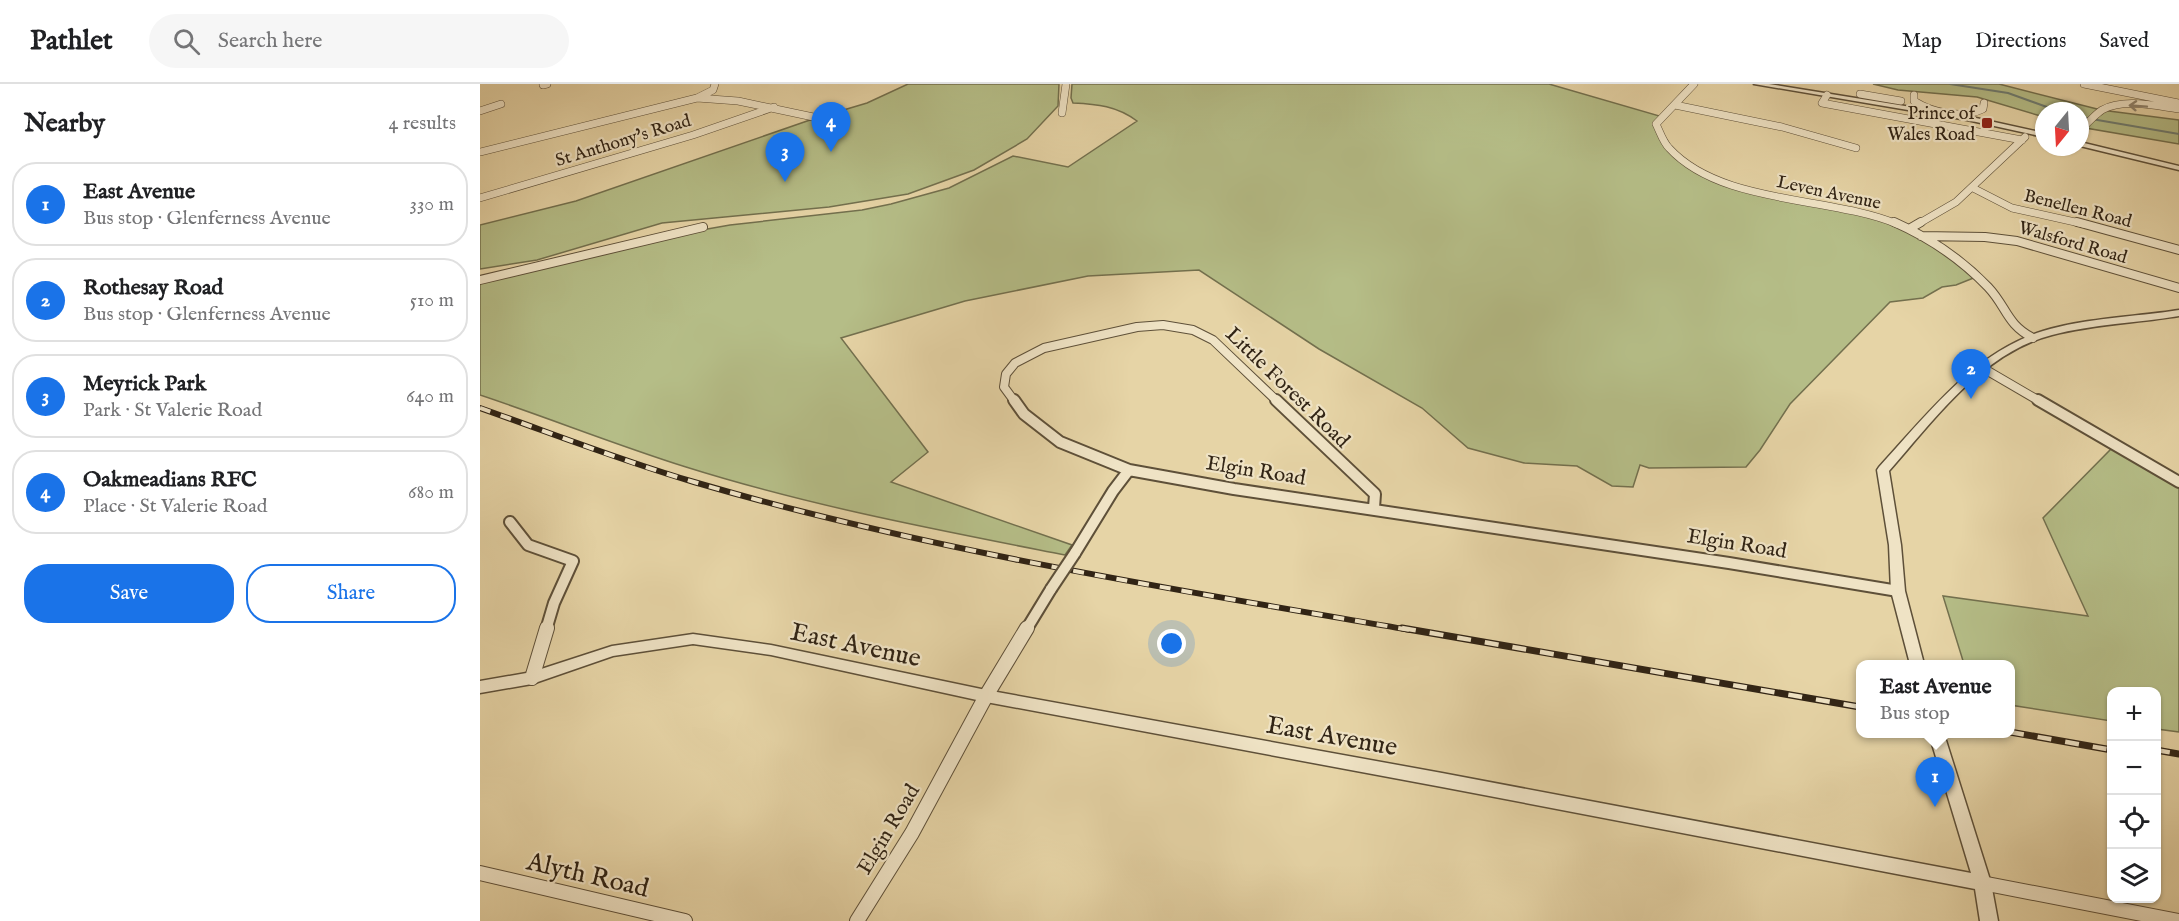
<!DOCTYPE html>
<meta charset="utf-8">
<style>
:root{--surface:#fff;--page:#f6f6f6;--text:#202124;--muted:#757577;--line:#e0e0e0;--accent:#1a73e8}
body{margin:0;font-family:"IM FELL English",serif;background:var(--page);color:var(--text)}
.controls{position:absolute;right:18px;bottom:18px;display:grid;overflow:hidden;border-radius:12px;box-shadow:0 2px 4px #0004}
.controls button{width:54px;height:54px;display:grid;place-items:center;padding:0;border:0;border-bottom:2px solid var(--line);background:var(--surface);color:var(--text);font:30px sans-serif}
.compass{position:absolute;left:1555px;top:18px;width:54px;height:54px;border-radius:50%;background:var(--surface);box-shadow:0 2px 4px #0004;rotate:198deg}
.you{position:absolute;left:692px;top:560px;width:21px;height:21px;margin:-15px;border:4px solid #fff;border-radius:50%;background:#1a73e8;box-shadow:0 0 0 9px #1a73e833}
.badge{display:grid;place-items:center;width:39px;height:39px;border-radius:50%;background:var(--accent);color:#fff;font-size:20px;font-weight:700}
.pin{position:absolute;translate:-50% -50px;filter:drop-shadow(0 2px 3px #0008)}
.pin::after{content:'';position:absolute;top:32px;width:21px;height:18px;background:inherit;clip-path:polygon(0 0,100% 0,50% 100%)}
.popup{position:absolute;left:1376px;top:576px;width:159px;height:78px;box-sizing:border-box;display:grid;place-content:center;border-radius:12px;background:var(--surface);filter:drop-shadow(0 2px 4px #0005);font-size:20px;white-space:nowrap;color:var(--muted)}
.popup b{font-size:22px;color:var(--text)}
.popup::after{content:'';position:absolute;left:50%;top:100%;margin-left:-12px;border:12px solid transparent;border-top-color:var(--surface)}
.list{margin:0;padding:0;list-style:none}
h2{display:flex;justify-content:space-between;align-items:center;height:78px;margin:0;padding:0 24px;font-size:26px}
h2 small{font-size:20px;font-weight:400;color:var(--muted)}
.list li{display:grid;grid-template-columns:39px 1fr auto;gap:18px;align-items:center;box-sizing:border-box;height:84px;margin:0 12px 12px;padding:0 12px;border:2px solid var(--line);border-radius:24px}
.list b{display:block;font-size:22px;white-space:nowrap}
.list p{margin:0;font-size:20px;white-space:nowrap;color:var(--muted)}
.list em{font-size:20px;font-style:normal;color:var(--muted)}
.actions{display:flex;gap:12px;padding:18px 24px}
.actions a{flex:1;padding:14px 0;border:2px solid var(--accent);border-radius:24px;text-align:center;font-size:21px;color:var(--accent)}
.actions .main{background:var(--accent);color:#fff}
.icon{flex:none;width:33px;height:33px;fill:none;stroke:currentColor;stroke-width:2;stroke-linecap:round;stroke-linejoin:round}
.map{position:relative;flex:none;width:1699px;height:837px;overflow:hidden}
header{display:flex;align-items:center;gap:36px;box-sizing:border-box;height:84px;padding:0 30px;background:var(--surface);border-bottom:2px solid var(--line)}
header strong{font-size:28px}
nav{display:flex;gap:33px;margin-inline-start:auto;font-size:21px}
.search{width:420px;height:54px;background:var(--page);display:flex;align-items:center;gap:15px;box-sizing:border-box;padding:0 21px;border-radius:33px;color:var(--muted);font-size:22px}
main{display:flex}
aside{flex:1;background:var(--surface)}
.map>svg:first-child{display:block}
.green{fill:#b5bd87;stroke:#73704e;stroke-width:1.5}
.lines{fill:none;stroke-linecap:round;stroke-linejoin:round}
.stream{stroke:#6e7c71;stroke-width:2}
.minor-far3-casing{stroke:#5e5039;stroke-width:8}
.minor-far2-casing{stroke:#5e5039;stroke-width:10}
.minor-far1-casing{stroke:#5e5039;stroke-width:14}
.minor-casing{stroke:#5e5039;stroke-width:16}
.tertiary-casing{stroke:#5e5039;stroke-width:3}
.minor-far3{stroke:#efe3c5;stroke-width:7}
.minor-far2{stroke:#efe3c5;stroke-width:8}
.minor-far1{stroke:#efe3c5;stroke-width:10}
.minor{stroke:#efe3c5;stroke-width:14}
.tertiary{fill:#efe3c5;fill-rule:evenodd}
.rail-far1-casing{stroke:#312415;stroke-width:6}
.rail-casing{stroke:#312415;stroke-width:7}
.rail-far1{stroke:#efe3c5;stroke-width:4;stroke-dasharray:11;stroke-linecap:butt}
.rail{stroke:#efe3c5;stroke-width:4.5;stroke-dasharray:14;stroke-linecap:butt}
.minor-bridge-casing{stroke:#5e5039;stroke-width:14;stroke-linecap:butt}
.minor-bridge{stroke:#efe3c5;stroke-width:10}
.oneway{stroke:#90846d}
.poi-dot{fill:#8f2418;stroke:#efe3c5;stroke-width:2}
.labels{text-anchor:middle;stroke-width:4.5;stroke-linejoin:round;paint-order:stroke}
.far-poi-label{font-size:18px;fill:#312415;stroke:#efe3c5;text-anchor:end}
.far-street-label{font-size:18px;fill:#312415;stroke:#efe3c5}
.street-label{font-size:21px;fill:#312415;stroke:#efe3c5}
.near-street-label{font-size:26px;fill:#312415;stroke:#efe3c5}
</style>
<header>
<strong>Pathlet</strong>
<div class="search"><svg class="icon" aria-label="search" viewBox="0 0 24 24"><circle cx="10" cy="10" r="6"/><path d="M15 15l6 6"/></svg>Search here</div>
<nav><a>Map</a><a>Directions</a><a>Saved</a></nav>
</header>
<main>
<aside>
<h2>Nearby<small>4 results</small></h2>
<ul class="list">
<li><span class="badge">1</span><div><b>East Avenue</b><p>Bus stop · Glenferness Avenue</p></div><em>330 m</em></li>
<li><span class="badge">2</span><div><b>Rothesay Road</b><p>Bus stop · Glenferness Avenue</p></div><em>510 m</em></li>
<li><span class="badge">3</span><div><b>Meyrick Park</b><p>Park · St Valerie Road</p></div><em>640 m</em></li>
<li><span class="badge">4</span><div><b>Oakmeadians RFC</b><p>Place · St Valerie Road</p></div><em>680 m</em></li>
</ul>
<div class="actions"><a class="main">Save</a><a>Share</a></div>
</aside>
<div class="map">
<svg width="1699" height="837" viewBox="0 0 1699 837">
<rect width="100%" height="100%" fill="#e6d4a6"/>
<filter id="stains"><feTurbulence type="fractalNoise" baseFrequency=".00333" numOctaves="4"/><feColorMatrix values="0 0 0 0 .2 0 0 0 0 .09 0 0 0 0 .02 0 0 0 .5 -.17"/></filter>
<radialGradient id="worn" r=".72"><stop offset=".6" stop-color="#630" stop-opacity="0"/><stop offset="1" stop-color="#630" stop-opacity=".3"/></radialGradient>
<path class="green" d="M428,0H579L578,22L547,55L494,86L428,110L349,123L182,139L57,176L0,185V141L96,117L330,36L387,19Z
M592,0H1069L1183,33L1176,40L1198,73L1243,98L1391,131L1440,152L1496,193L1476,201L1462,203L1443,214L1410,218L1310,320L1280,366L1266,383L1169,384L1160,381L1153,403L1132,402L1097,382L1044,379L988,364L942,324L839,265L719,186L608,192L485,217L361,254L448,368L411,398L592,461L585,471C458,446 330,422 206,383C136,361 69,334 0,311V198L199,150L250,141L382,126L411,120L469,104L533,72L588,83L657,37C637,22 617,20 593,19L591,14Z
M1393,0H1519L1621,26L1699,36V60L1600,43V27H1564V33L1497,13L1418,6Z
M1633,363L1699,402V648L1677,645L1676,608H1632L1631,637L1530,621V580H1484L1463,512L1608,532L1563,434Z"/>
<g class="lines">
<path class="stream" d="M1470,0L1528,9L1578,27
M1600,33L1699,50"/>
<defs>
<path id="minor-far3" d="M235,0L233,6L217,14L258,17L338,34
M1214,0L1176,40C1180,48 1183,58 1189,64C1241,121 1350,112 1417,140
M1604,0L1699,19
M63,1L67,0
M1380,10L1421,17
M1347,11L1342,19L1542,56
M1434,11V17C1453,29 1482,35 1503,25L1504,19
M1195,21L1302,43L1376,64
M0,27L21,20
M582,29L586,0
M1600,45C1608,40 1614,31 1622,26C1644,14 1676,22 1699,25
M0,68L217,14
M1493,104L1532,124L1604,140
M0,114L213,51L294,23
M1438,140L1476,118L1545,53"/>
<path id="minor-far2" d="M1414,138C1448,153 1482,176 1508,203C1527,223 1526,240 1553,254
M1597,138L1699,166
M1429,145L1441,138
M1441,152L1505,153L1537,157L1699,204
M0,196L223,143
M1501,283L1561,318
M535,318L524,303L526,290L535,279L564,264L657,243L683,241L713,246L733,256L798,318"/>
<path id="minor-far1" d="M534,316L544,330L580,358L649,386L754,405L1249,479L1418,507
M796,316L895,410L894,424
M1558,316L1699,398
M30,438L48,461L93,477L74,519L66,546
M595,469L633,407L649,386
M546,546L571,505"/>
<path id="minor" d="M52,594L67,544
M0,789L205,837
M1502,799L1698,837
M377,837L432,749L506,612L547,544"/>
<path id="tertiary" d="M1274,0H1289L1487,32L1564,49V53L1487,36Z
M1600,58L1699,82V86L1600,62Z
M1699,226V232C1657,239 1613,240 1572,251C1502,269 1455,335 1409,387L1421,461L1425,507L1444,580H1430L1411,507L1409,461L1397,386L1399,383C1447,331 1493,269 1563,247C1606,234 1654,233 1699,226Z
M213,550L291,561L506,606L962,689L1491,789L1449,650H1464L1511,799L1518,837H1500L1495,805L962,703L506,618L291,571L213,560L133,572L52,600L0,609V597L52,588L132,562Z"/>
</defs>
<use href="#minor-far3" class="minor-far3-casing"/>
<use href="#minor-far2" class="minor-far2-casing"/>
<use href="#minor-far1" class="minor-far1-casing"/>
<use href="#minor" class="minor-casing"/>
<use href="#tertiary" class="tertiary-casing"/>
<use href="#minor-far3" class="minor-far3"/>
<use href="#minor-far2" class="minor-far2"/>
<use href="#minor-far1" class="minor-far1"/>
<use href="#minor" class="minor"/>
<use href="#tertiary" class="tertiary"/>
<defs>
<path id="rail-far1" d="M0,324C71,349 142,377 214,398C446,466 692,505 930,546"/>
<path id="rail" d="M922,544L1380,623
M1530,648L1632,666
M1676,666L1699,670"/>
</defs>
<use href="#rail-far1" class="rail-far1-casing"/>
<use href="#rail" class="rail-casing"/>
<use href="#rail-far1" class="rail-far1"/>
<use href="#rail" class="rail"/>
<defs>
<path id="minor-bridge" d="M571,505L595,469"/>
</defs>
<use href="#minor-bridge" class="minor-bridge-casing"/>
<use href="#minor-bridge" class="minor-bridge"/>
</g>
<defs><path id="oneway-shaft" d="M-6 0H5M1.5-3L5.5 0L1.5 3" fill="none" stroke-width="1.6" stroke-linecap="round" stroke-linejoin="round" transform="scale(1.5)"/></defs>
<use class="oneway" href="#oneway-shaft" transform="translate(1658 22) rotate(-176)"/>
<rect class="poi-dot" x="1501" y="33" width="12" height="12" rx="3"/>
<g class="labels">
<g class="far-poi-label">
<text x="1495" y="35">Prince of<tspan x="1495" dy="21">Wales Road</tspan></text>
</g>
<g class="far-street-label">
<text transform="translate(143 56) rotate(-17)" y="6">St Anthony's Road</text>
<text transform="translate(1349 108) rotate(12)" y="6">Leven Avenue</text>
<text transform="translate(1598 124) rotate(14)" y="6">Benellen Road</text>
<text transform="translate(1593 158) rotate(16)" y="6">Walsford Road</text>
</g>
<g class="street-label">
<text transform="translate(808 303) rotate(44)" y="7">Little Forest Road</text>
<text transform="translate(776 386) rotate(9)" y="7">Elgin Road</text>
<text transform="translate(1257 459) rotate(9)" y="7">Elgin Road</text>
<text transform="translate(408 745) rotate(-59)" y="7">Elgin Road</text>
</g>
<g class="near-street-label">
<text transform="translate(376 560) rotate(12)" y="9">East Avenue</text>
<text transform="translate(852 651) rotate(10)" y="9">East Avenue</text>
<text transform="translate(108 790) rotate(13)" y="9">Alyth Road</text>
</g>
</g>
<rect width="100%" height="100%" filter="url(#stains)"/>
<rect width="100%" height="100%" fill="url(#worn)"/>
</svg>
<div class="controls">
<button>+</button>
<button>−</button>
<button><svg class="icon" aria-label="locate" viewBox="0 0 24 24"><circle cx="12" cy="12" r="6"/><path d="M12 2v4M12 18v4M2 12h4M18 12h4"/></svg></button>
<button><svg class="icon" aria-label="layers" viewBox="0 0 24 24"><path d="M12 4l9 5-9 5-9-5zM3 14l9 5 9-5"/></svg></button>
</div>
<svg class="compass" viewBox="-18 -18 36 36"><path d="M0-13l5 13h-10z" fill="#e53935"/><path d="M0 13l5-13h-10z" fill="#757577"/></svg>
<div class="you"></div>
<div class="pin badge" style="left:1455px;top:723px">1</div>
<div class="popup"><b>East Avenue</b>Bus stop</div>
<div class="pin badge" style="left:1491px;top:315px">2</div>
<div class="pin badge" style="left:305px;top:98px">3</div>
<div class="pin badge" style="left:351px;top:68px">4</div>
</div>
</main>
